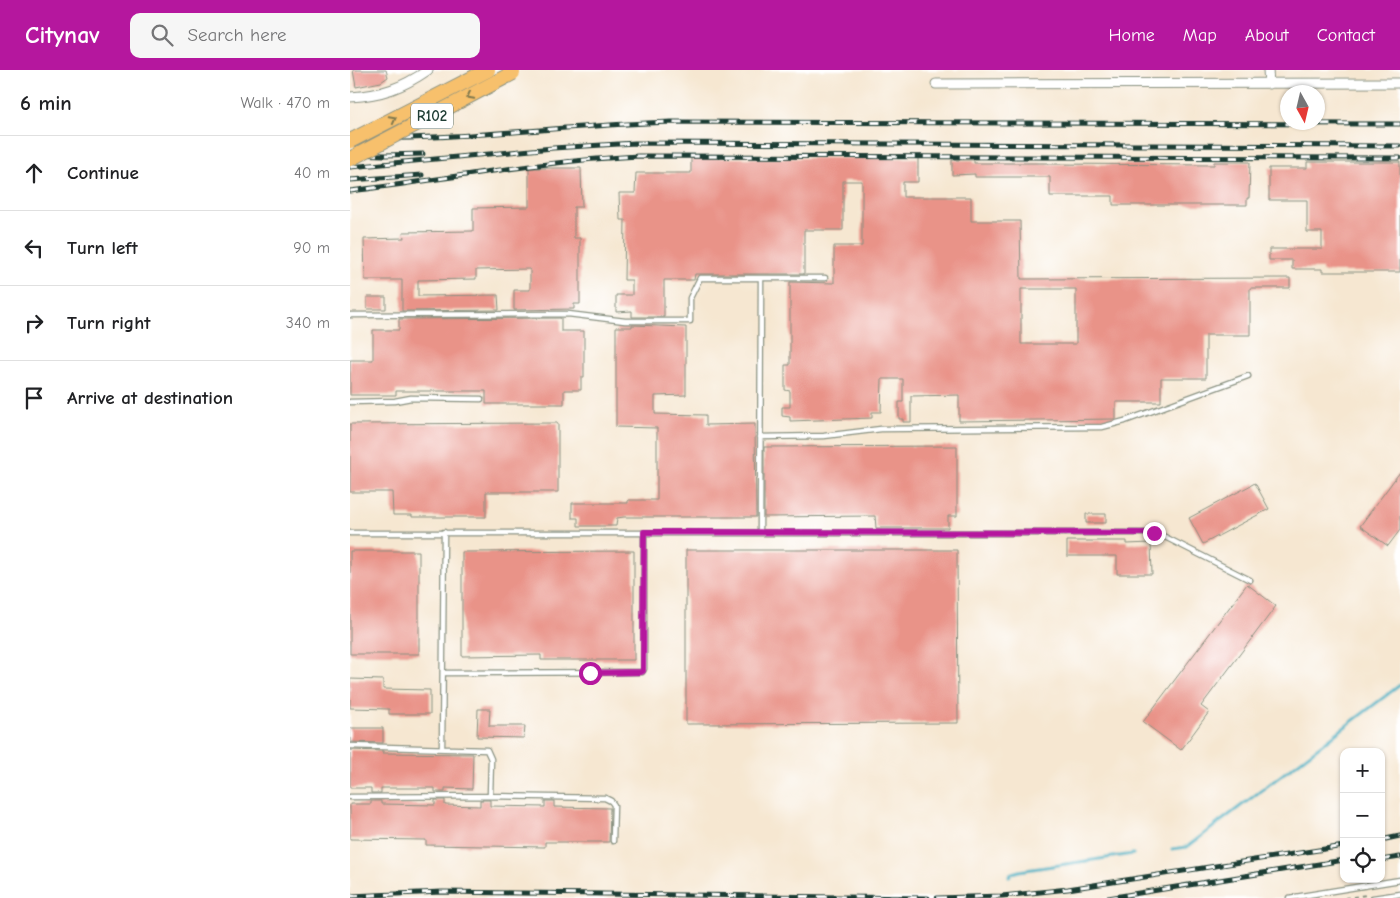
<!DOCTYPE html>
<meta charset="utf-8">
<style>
:root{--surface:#fff;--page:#f6f6f6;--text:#202124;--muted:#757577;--line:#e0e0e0;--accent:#b5179e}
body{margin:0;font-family:"Comic Neue",sans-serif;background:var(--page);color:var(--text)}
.controls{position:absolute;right:15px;bottom:15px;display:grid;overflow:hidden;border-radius:10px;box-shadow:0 1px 4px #0004}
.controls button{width:45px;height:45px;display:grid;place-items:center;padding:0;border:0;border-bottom:1px solid var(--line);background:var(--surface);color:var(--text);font:25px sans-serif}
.compass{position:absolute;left:930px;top:15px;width:45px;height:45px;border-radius:50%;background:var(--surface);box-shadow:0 1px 4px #0004;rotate:172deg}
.stop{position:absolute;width:15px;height:15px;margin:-11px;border:4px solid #b5179e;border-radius:50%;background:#fff}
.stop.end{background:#b5179e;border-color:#fff;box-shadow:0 1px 5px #0008}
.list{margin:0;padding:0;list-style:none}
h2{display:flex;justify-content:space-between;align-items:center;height:65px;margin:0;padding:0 20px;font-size:21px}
h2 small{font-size:16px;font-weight:400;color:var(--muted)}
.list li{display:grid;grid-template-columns:32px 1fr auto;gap:15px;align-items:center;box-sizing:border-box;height:75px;padding:0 20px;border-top:1px solid var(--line)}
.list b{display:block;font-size:19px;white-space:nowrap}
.list em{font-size:16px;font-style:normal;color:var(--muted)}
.icon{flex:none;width:28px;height:28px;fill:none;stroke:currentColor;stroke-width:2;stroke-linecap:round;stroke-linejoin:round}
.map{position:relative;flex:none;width:1050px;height:828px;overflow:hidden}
header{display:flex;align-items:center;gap:30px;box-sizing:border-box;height:70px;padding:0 25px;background:var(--accent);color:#fff}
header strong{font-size:24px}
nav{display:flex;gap:28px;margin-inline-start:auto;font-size:18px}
.search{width:350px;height:45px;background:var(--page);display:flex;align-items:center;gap:12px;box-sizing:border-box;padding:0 18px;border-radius:10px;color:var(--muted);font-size:19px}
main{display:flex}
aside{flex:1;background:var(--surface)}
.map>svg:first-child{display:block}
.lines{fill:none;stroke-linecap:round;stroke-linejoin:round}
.stream{stroke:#40acbf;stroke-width:3}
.building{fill:#e99388;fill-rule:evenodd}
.lane-casing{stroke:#8a9282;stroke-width:7}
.street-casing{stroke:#8a9282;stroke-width:11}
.path{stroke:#8a9282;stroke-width:2;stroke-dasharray:4 4;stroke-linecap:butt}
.lane{stroke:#fff;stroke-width:4.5}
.street{stroke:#fff;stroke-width:9}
.rail-casing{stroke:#1f3d34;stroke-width:5}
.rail{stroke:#fff;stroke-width:3;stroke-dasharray:9;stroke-linecap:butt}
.primary-bridge-casing{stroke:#8a9282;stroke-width:16;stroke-linecap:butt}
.primary-bridge{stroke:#f7c06c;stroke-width:14}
.oneway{stroke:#80784d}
.route{stroke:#b5179e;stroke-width:6}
.labels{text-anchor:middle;stroke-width:4;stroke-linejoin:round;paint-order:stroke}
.shield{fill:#fff;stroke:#627771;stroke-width:1}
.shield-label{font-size:15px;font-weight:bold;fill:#1f3d34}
</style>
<header>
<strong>Citynav</strong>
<div class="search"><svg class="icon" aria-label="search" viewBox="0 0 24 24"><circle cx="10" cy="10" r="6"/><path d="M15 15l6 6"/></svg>Search here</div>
<nav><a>Home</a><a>Map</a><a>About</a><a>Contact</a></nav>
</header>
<main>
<aside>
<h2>6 min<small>Walk · 470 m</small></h2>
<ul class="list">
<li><svg class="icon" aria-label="ahead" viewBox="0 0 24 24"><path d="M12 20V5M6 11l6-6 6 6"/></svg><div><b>Continue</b></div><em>40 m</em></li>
<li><svg class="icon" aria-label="left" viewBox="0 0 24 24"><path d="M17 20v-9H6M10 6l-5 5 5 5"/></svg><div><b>Turn left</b></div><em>90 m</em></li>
<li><svg class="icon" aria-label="right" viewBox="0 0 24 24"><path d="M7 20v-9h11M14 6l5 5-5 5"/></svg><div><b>Turn right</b></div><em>340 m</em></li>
<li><svg class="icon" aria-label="arrive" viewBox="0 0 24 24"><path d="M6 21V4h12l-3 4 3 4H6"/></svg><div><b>Arrive at destination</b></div></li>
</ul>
</aside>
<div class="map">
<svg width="1050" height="828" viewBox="0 0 1050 828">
<rect width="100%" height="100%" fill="#fff"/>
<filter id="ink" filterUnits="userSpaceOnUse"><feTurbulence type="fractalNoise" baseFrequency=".02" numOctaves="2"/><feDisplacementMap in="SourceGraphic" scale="10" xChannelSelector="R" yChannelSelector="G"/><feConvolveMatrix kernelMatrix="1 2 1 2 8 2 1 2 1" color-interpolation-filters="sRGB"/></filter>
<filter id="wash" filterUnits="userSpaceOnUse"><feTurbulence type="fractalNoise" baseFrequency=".0096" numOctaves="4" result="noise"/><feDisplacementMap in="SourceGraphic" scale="20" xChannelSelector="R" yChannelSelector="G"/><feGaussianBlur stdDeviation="1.12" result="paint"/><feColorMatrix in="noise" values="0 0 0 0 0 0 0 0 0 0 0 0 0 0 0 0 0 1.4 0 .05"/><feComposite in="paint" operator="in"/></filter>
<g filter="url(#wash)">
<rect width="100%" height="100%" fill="#f6e7d1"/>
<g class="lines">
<path class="stream" d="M822,779L837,777L1050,615
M659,807L662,803L669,801L783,784"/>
</g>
<g id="blocks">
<path class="building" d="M3,0H36L38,7L31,12L6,17Z
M341,88H568V112H553V127H621V151H670L671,209L940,208V218H900V265H856V308H811V332H766V349L609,351V325L561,326V352H553V349H549V332H553V309H532L531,342H522V348L440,351V347L432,346V337H440V321L435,320V295H440V212L484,213V176H512V111H493V160H454V204H345L344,210H314V247H282V241L266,242V225H282V210H274L275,150H270L269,123H285L286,103H341ZM671,219H726V274H671Z
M602,90H624V93H698V94L864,95V92H900L899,128H897V135H763V126H700V107H625V104L602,105Z
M957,92H1050V202H972V199H942V190H919V179H972V162H957V130H919V98H957Z
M179,98H231L232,137H224V168H230V234H224V239L164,240V220H180V199L126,200V209L68,210V226L148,225L149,240L52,241V210H15L14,169L54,168L53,162L123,161V138L179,137Z
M17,227H36V239H17Z
M211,248V261H234V307H231V320H214V334H136V321H46V325H0V290H23V260H49V249Z
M282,255L336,257V325L305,326V344L356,345V355L405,354L406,447H274L267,448L266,456H228V448H222V433H278V430H307V358L266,357V257H282Z
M208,353V422H136V447H62V445H43L42,422H0V354Z
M607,376V446H598V458H526L525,446L414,447V377Z
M1050,402V460L1038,476L1010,456Z
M905,413L919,439L853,474L839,448Z
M736,444H756V453H736Z
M717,471H777V474L801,473L802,504H767V486H717Z
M336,480H607L608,653L336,654Z
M0,481H69V584H0Z
M284,481V590H191V585L112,586V482Z
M897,514L926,536L851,636L859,642L831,680L793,652Z
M0,609L33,610V619L80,620V644H39V639L0,638Z
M128,639H140L139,656H175L174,668L127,667Z
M0,658H33V673L0,672Z
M0,680L33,681V683L123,684L122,719L95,718V722H85V718H31V723H21V718H0Z
M85,730H95V735L130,736V730H140V736L195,737V731H204V737L260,738L259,772H195V777L76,775V770L0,769V734H21V731H31V734L85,735Z"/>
</g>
</g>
<g filter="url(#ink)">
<use href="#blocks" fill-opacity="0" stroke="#8a9282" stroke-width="1"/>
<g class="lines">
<defs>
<path id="lane" d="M0,245L218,244L275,251H340V228L350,208H475
M0,332L45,331L61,328L131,329
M410,367L474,366L531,359L752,357L775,351L898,306
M0,463H804L811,465L900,510
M410,463L411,208
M93,603L292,602L294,599V463
M0,676L137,680L141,689L140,726
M92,677L94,462
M0,727L140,726L255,728L261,731L264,735L263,771
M939,828L1050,810
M1023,828L1050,824"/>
<path id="street" d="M918,0L919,14
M586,14L1050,13
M0,27C32,25 52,18 78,0"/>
</defs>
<use href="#lane" class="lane-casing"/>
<use href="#street" class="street-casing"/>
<path class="path" d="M995,828L1017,825"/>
<use href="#lane" class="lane"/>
<use href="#street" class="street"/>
<defs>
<path id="rail" d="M0,68C108,71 214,55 322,52L1050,54
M0,84L35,85L73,84
M0,97L203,78L285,73L1050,76
M0,110L72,105
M0,121C96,109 191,91 288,86L1050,88
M1031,770L1050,766
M1031,790L1050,787
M0,826L92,822L578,828
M587,828L652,826L718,819L994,776
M758,828L994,790"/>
</defs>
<use href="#rail" class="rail-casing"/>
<use href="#rail" class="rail"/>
<defs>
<path id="primary-bridge" d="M0,71L138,0
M0,89L163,3"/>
</defs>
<use href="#primary-bridge" class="primary-bridge-casing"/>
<use href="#primary-bridge" class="primary-bridge"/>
</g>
<defs><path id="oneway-chevron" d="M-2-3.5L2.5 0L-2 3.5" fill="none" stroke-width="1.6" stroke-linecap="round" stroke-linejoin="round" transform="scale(1.25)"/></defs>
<g class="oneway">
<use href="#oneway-chevron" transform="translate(120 26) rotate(152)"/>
<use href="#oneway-chevron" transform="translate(43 49) rotate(-28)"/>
</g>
</g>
<g class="lines" filter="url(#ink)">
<path class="route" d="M240,603L291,602L293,601L294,462L804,463"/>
</g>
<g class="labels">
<rect class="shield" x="61" y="33.5" width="42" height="25" rx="4"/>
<g class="shield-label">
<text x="82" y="51">R102</text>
</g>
</g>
</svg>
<div class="controls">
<button>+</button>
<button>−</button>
<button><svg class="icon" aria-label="locate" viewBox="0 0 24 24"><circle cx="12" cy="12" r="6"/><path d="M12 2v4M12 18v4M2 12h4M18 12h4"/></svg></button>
</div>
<svg class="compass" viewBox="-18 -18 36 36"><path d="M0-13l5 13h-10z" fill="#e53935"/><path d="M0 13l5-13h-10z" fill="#757577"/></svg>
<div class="stop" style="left:240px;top:603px"></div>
<div class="stop end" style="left:804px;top:463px"></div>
</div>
</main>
